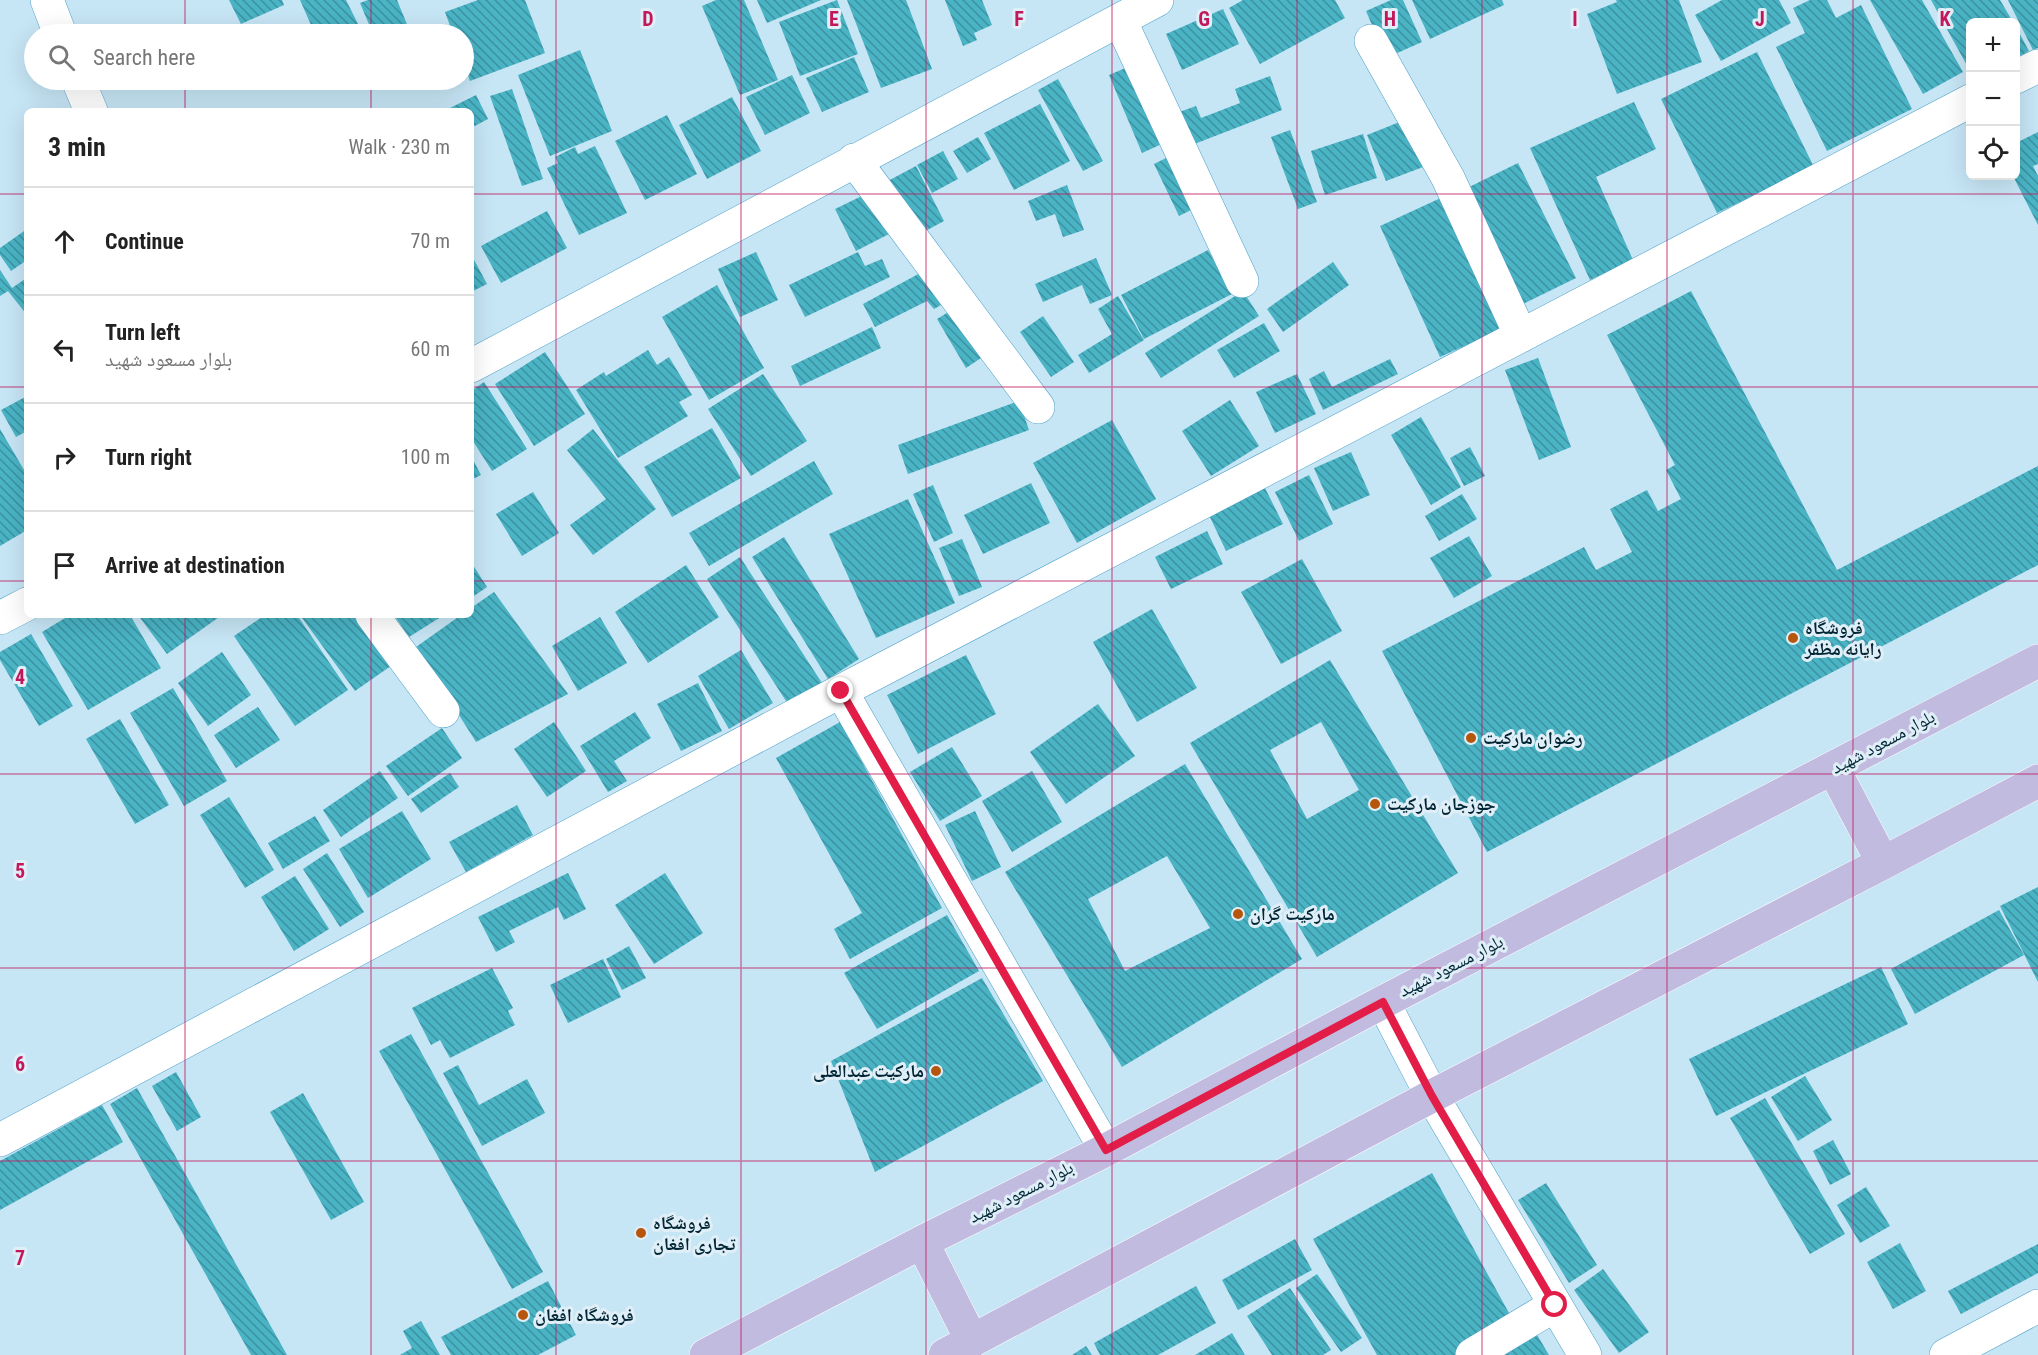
<!DOCTYPE html>
<meta charset="utf-8">
<style>
:root{--surface:#fff;--page:#f2f2f2;--text:#222;--muted:#767676;--line:#e0e0e0}
body{margin:0;font-family:"Roboto Condensed","Noto Naskh Arabic",sans-serif;background:var(--page);color:var(--text)}
.controls{position:absolute;right:18px;top:18px;display:grid;overflow:hidden;border-radius:9px;box-shadow:0 6px 24px #0002}
.controls button{width:54px;height:54px;display:grid;place-items:center;padding:0;border:0;border-bottom:2px solid var(--line);background:var(--surface);color:var(--text);font:30px sans-serif}
.stop{position:absolute;width:18px;height:18px;margin:-14px;border:4px solid #e11d48;border-radius:50%;background:#fff}
.stop.end{background:#e11d48;border-color:#fff;box-shadow:0 2px 6px #0008}
.list{margin:0;padding:0;list-style:none}
h2{display:flex;justify-content:space-between;align-items:center;height:78px;margin:0;padding:0 24px;font-size:26px}
h2 small{font-size:20px;font-weight:400;color:var(--muted)}
.list li{display:grid;grid-template-columns:39px 1fr auto;gap:18px;align-items:center;box-sizing:border-box;height:108px;padding:0 24px;border-top:2px solid var(--line)}
.list b{display:block;font-size:22px;white-space:nowrap}
.list p{margin:0;font-size:20px;white-space:nowrap;color:var(--muted)}
.list em{font-size:20px;font-style:normal;color:var(--muted)}
.icon{flex:none;width:33px;height:33px;fill:none;stroke:currentColor;stroke-width:2;stroke-linecap:round;stroke-linejoin:round}
.map{position:relative;flex:none;width:2038px;height:1355px;overflow:hidden}
.search{position:absolute;background:var(--surface);box-shadow:0 6px 24px #0002;left:24px;top:24px;width:450px;height:66px;display:flex;align-items:center;gap:15px;box-sizing:border-box;padding:0 21px;border-radius:33px;color:var(--muted);font-size:22px}
.panel{position:absolute;background:var(--surface);box-shadow:0 6px 24px #0002;left:24px;top:108px;width:450px;height:510px;border-radius:9px}
.map>svg:first-child{display:block}
.building{fill:url(#building-back-hatch);fill-rule:evenodd}
.lines{fill:none;stroke-linecap:round;stroke-linejoin:round}
.minor-casing{stroke:#4ba0c6;stroke-width:34}
.major-casing{stroke:#fff;stroke-width:34}
.minor{stroke:#fff;stroke-width:33}
.major{stroke:#c1bbe0;stroke-width:33}
.route{stroke:#e11d48;stroke-width:8}
.grid{fill:none;stroke:#c2185b;stroke-width:1.5;stroke-opacity:0.55}
.poi-dot{fill:#b5560c;stroke:#e0eff7;stroke-width:2}
.labels{text-anchor:middle;stroke-width:6;stroke-linejoin:round;paint-order:stroke}
.poi-label{font-size:18px;font-weight:bold;fill:#002635;stroke:#e0eff7;text-anchor:start}
.street-label{font-size:18px;fill:#002635;stroke:#e0eff7}
.grid-label{font-size:20px;text-anchor:middle;font-weight:bold;fill:#c2185b;stroke:#e0eff7;stroke-width:6;stroke-linejoin:round;paint-order:stroke}
</style>
<div class="map">
<svg width="2038" height="1355" viewBox="0 0 2038 1355">
<defs>
<pattern id="building-back-hatch" width="6" height="6" patternUnits="userSpaceOnUse" patternTransform="scale(1.5)"><rect width="6" height="6" fill="#4ab4c5"/><path d="M-1 5l2 2M0 0l6 6M5-1l2 2" fill="none" stroke="#3b92a1"/></pattern>
</defs>
<rect width="100%" height="100%" fill="#c6e5f5"/>
<path class="building" d="M229,0H282L284,5L241,24Z
M300,0H346L358,24L322,34H315Z
M368,0H397L411,34H373L360,3Z
M478,0H525L545,53L470,81L464,64V34H453L445,12Z
M716,0H744L778,80L740,95L702,6Z
M757,0H821L767,23Z
M837,0L858,54L800,76L779,22Z
M847,0H906L932,69L881,88Z
M945,0H982L992,25L974,33L977,40L963,46Z
M1243,0H1335L1345,18L1260,64L1229,8Z
M1391,0H1403L1422,42L1386,58L1366,11Z
M1412,0H1502L1504,5L1430,39Z
M1616,0H1679L1702,62L1617,94L1587,14L1617,2Z
M1722,0H1779L1791,23L1721,61L1695,15Z
M1810,0H1827L1836,18L1861,5L1912,109L1827,151L1776,47L1805,33L1793,8Z
M1870,0H1922L1963,72L1923,94Z
M1931,0H2000L2013,22H1970V71Z
M2008,0H2038V48L2033,50Z
M1223,9L1239,44L1182,70L1166,34Z
M2016,27L2029,51L2016,58Z
M580,50L612,131L550,156L518,75Z
M1757,52L1814,167L1717,213L1661,99Z
M854,57L869,92L822,112L806,78Z
M1130,66L1164,143L1142,153L1109,75Z
M792,75L810,113L765,135L746,97Z
M1270,76L1282,110L1184,148L1171,115L1196,106L1201,118L1240,103L1235,89Z
M1058,79L1103,161L1083,171L1038,90Z
M512,89L543,179L522,186L490,96Z
M476,95L488,119L471,128V111H444Z
M732,97L761,151L707,179L679,125Z
M1634,102L1656,149L1596,177L1633,260L1590,280L1530,148Z
M1040,104L1070,161L1014,190L984,133Z
M667,115L697,174L645,200L615,141Z
M1412,117L1431,164L1386,181L1367,135Z
M1290,130L1317,202L1298,209L1271,137Z
M2038,132V164L2033,166L2038,176V225L2013,176H2016V143Z
M1363,134L1377,178L1325,195L1311,151Z
M978,137L991,159L967,173L953,151Z
M595,146L627,213L579,235L547,168L558,163L555,157L575,147L578,154Z
M943,151L958,179L932,193L917,165Z
M1168,157L1193,209L1179,216L1154,164Z
M1518,163L1576,278L1519,306L1461,191Z
M916,166L944,221L918,235L884,183Z
M1067,185L1084,230L1063,237L1055,214L1036,221L1028,201Z
M868,193L889,234L856,251L835,209Z
M1445,196L1504,328L1440,357L1380,226Z
M547,211L567,248L501,283L481,246Z
M27,229V260L11,271L0,255V248Z
M1208,250L1232,294L1144,339L1121,295Z
M756,252L778,300L740,317L718,269Z
M858,252L865,266L882,259L890,277L805,317L789,285Z
M471,254L487,284L471,292Z
M1096,258L1112,295L1090,304L1082,285L1043,302L1035,284Z
M1333,262L1349,285L1283,332L1267,309Z
M0,270L12,288L25,279L27,282V315L8,291L0,296Z
M922,272L941,305L934,309L927,301L875,327L863,304Z
M717,285L764,368L709,400L662,317Z
M1243,291L1259,316L1161,378L1145,353Z
M1691,291L1837,570L2038,466V565L1487,852L1382,651L1584,547L1596,570L1632,552L1610,509L1647,490L1658,511L1681,499L1666,470L1675,465L1607,335Z
M1118,296L1144,340L1089,373L1078,355L1112,334L1098,309Z
M955,308L984,356L966,368L937,319Z
M1043,316L1074,362L1051,377L1020,332Z
M1264,323L1280,351L1234,378L1217,350Z
M872,327L881,348L800,386L791,366Z
M648,350L657,365L669,357L692,395L679,402L688,416L618,458L576,390L604,372L606,376Z
M545,352L585,414L534,446L495,384Z
M1538,358L1571,447L1539,460L1505,370Z
M1390,359L1398,374L1323,410L1309,379L1324,371L1332,387Z
M763,374L807,441L751,476L708,409Z
M1297,374L1316,414L1275,433L1256,392Z
M484,382L527,449L492,471L471,438V391Z
M27,396V431L16,437L1,410Z
M1230,400L1259,446L1211,476L1182,431Z
M1019,401L1029,430L908,474L898,445Z
M1421,417L1461,487L1431,505L1391,435Z
M1112,420L1156,499L1077,543L1033,463Z
M712,428L741,478L672,517L644,467Z
M0,429L27,475V530L0,546Z
M593,429L656,509L593,555L570,525L606,499L567,450Z
M1470,447L1485,476L1464,486L1450,458Z
M1351,452L1370,495L1333,511L1314,468Z
M471,456L481,475L471,480Z
M814,461L833,494L709,566L689,533Z
M1309,475L1333,524L1299,541L1275,492Z
M1031,483L1050,523L983,554L964,515Z
M933,485L953,533L934,542L913,494Z
M1265,488L1283,524L1226,551L1209,515Z
M533,492L559,533L522,556L496,514Z
M1462,494L1477,519L1439,541L1425,516Z
M908,499L955,603L876,638L829,534Z
M1207,531L1223,564L1171,589L1155,557Z
M1469,536L1492,576L1454,598L1430,558Z
M784,537L859,659L828,679L752,557Z
M962,539L982,587L959,596L939,548Z
M740,557L822,683L788,704L707,579Z
M1302,559L1342,631L1281,664L1241,592Z
M471,562L487,587L471,598Z
M686,565L719,617L648,663L615,612Z
M494,592L568,694L476,742L416,647L461,615H471V608Z
M1152,609L1197,688L1137,722L1093,642Z
M70,615H130L161,668L88,710L42,632Z
M138,615H222L167,654Z
M265,615H297L348,690L295,726L234,636Z
M300,615H364L398,661L355,691Z
M394,615H444L409,637Z
M600,617L627,663L578,691L552,646Z
M31,634L73,706L39,726L0,660V652Z
M741,650L773,703L729,729L698,676Z
M222,652L251,695L208,726L178,683Z
M966,655L996,714L918,754L887,695Z
M1330,660L1458,873L1317,957L1190,743ZM1321,722L1359,790L1307,819L1270,750Z
M698,683L722,731L681,751L657,704Z
M173,688L227,781L184,806L130,713Z
M1098,704L1135,756L1066,804L1030,752Z
M258,707L280,740L236,768L214,735Z
M635,712L651,738L614,761L627,781L608,792L580,746Z
M120,719L169,805L135,824L86,739Z
M554,722L586,771L547,797L514,749Z
M840,722L942,908L850,959L834,929L862,913L776,758Z
M442,728L462,758L408,796L386,766Z
M952,747L982,796L940,821L910,772Z
M1185,764L1302,959L1122,1067L1005,872ZM1167,856L1210,928L1125,971L1088,899Z
M380,771L398,798L341,837L323,810Z
M1032,771L1062,822L1012,852L982,801Z
M450,773L459,787L421,813L411,799Z
M229,797L274,870L245,888L200,815Z
M517,805L533,835L466,872L449,842Z
M402,811L431,859L368,898L339,849Z
M975,811L1001,867L972,881L945,825Z
M315,816L330,841L283,869L268,843Z
M327,853L364,912L340,927L303,869Z
M568,873L586,909L564,920L558,907L509,931L515,942L496,952L478,917Z
M665,873L703,933L654,964L615,905Z
M295,876L329,929L294,951L261,897Z
M2038,887V982L2000,906Z
M1999,910L2024,955L1915,1014L1891,969Z
M947,915L979,971L877,1029L844,973Z
M629,946L646,978L622,990L606,959Z
M603,959L621,997L568,1023L550,985Z
M1881,967L1908,1024L1716,1116L1689,1059Z
M492,968L513,1008L508,1011L515,1025L450,1058L440,1040L431,1045L412,1008Z
M982,978L1043,1081L875,1172L831,1061Z
M411,1034L543,1272L512,1289L379,1051Z
M458,1065L479,1105L527,1079L545,1113L482,1146L443,1073Z
M176,1072L201,1117L177,1131L152,1086Z
M1805,1076L1832,1120L1798,1141L1771,1097Z
M137,1088L287,1355H251L110,1104Z
M303,1093L364,1202L331,1220L270,1112Z
M1765,1098L1845,1234L1810,1254L1730,1118Z
M102,1105L123,1142L0,1210V1161Z
M1833,1140L1851,1174L1830,1185L1813,1151Z
M1432,1173L1515,1324L1457,1355H1377L1313,1239Z
M1546,1183L1597,1265L1569,1283L1518,1200Z
M1866,1187L1890,1226L1860,1243L1837,1205Z
M1295,1239L1312,1270L1238,1310L1222,1280Z
M1900,1243L1926,1291L1893,1309L1867,1262Z
M2038,1244V1273L1961,1314L1948,1291Z
M1603,1269L1649,1332L1619,1353L1574,1290Z
M1317,1274L1362,1338L1341,1352L1296,1288Z
M548,1281L576,1335L538,1355H451L441,1337Z
M1196,1286L1216,1323L1158,1355H1100L1094,1343Z
M1290,1288L1331,1350L1323,1355H1272L1247,1316Z
M421,1321L440,1355H400L412,1348L403,1331Z
M1533,1328L1549,1355H1489Z
M1232,1333L1245,1355H1195Z
M1086,1346L1092,1355H1072Z"/>
<g class="lines">
<defs>
<path id="minor" d="M47,0L60,34
M1120,20L1242,281
M1371,41L1448,178L1521,336
M2016,77L2038,66
M78,80L91,111
M854,160L1038,407
M471,366L1157,0
M372,615L443,711
M0,618L27,604
M841,691L1106,1150
M1383,1002L1432,1096L1585,1355
M0,1140L841,691L1970,101
M1472,1355L1555,1305
M1946,1355L2038,1306"/>
<path id="major" d="M1833,768L1883,863
M922,1242L972,1341
M706,1355L922,1242L1106,1150L1383,1002L2038,661
M945,1355L1432,1096L1883,863L2038,781"/>
</defs>
<use href="#minor" class="minor-casing"/>
<use href="#major" class="major-casing"/>
<use href="#minor" class="minor"/>
<use href="#major" class="major"/>
</g>
<g class="lines">
<path class="route" d="M841,691L1106,1150L1383,1002L1432,1096L1555,1305"/>
</g>
<path class="grid" d="M185,0V34M371,0V34M556,0V1355M741,0V1355M926,0V1355M1112,0V1355M1297,0V1355M1482,0V1355M1667,0V1355M1853,0V1355M185,80V111M371,80V111M0,194H27M471,194H2038M0,387H27M471,387H2038M0,581H27M471,581H2038M185,615V1355M371,615V1355M0,774H2038M0,968H2038M0,1161H2038"/>
<g class="poi-dot">
<circle cx="1793" cy="638" r="6"/>
<circle cx="1471" cy="738" r="6"/>
<circle cx="1375" cy="804" r="6"/>
<circle cx="1238" cy="914" r="6"/>
<circle cx="936" cy="1071" r="6"/>
<circle cx="641" cy="1233" r="6"/>
<circle cx="523" cy="1315" r="6"/>
</g>
<g class="labels">
<g class="poi-label">
<text x="1805" y="634">فروشگاه<tspan x="1805" dy="21">رایانه مظفر</tspan></text>
<text x="1483" y="744">رضوان مارکیت</text>
<text x="1387" y="810">جوزجان مارکیت</text>
<text x="1250" y="920">مارکیت گران</text>
<text x="924" y="1077" text-anchor="end">مارکیت عبدالعلی</text>
<text x="653" y="1229">فروشگاه<tspan x="653" dy="21">تجاری افغان</tspan></text>
<text x="535" y="1321">فروشگاه افغان</text>
</g>
<g class="street-label">
<text transform="translate(1883 742) rotate(-28)" y="6">بلوار مسعود شهید</text>
<text transform="translate(1451 966) rotate(-27)" y="6">بلوار مسعود شهید</text>
<text transform="translate(1021 1192) rotate(-27)" y="6">بلوار مسعود شهید</text>
</g>
</g>
<g class="grid-label">
<text x="648" y="26">D</text>
<text x="834" y="26">E</text>
<text x="1019" y="26">F</text>
<text x="1204" y="26">G</text>
<text x="1390" y="26">H</text>
<text x="1575" y="26">I</text>
<text x="1760" y="26">J</text>
<text x="1945" y="26">K</text>
<text x="20" y="684">4</text>
<text x="20" y="878">5</text>
<text x="20" y="1071">6</text>
<text x="20" y="1265">7</text>
</g>
</svg>
<div class="controls">
<button>+</button>
<button>−</button>
<button><svg class="icon" aria-label="locate" viewBox="0 0 24 24"><circle cx="12" cy="12" r="6"/><path d="M12 2v4M12 18v4M2 12h4M18 12h4"/></svg></button>
</div>
<div class="stop" style="left:1555px;top:1305px"></div>
<div class="stop end" style="left:841px;top:691px"></div>
<div class="search"><svg class="icon" aria-label="search" viewBox="0 0 24 24"><circle cx="10" cy="10" r="6"/><path d="M15 15l6 6"/></svg>Search here</div>
<section class="panel">
<h2>3 min<small>Walk · 230 m</small></h2>
<ul class="list">
<li><svg class="icon" aria-label="ahead" viewBox="0 0 24 24"><path d="M12 20V5M6 11l6-6 6 6"/></svg><div><b>Continue</b></div><em>70 m</em></li>
<li><svg class="icon" aria-label="left" viewBox="0 0 24 24"><path d="M17 20v-9H6M10 6l-5 5 5 5"/></svg><div><b>Turn left</b><p>بلوار مسعود شهید</p></div><em>60 m</em></li>
<li><svg class="icon" aria-label="right" viewBox="0 0 24 24"><path d="M7 20v-9h11M14 6l5 5-5 5"/></svg><div><b>Turn right</b></div><em>100 m</em></li>
<li><svg class="icon" aria-label="arrive" viewBox="0 0 24 24"><path d="M6 21V4h12l-3 4 3 4H6"/></svg><div><b>Arrive at destination</b></div></li>
</ul>
</section>
</div>
